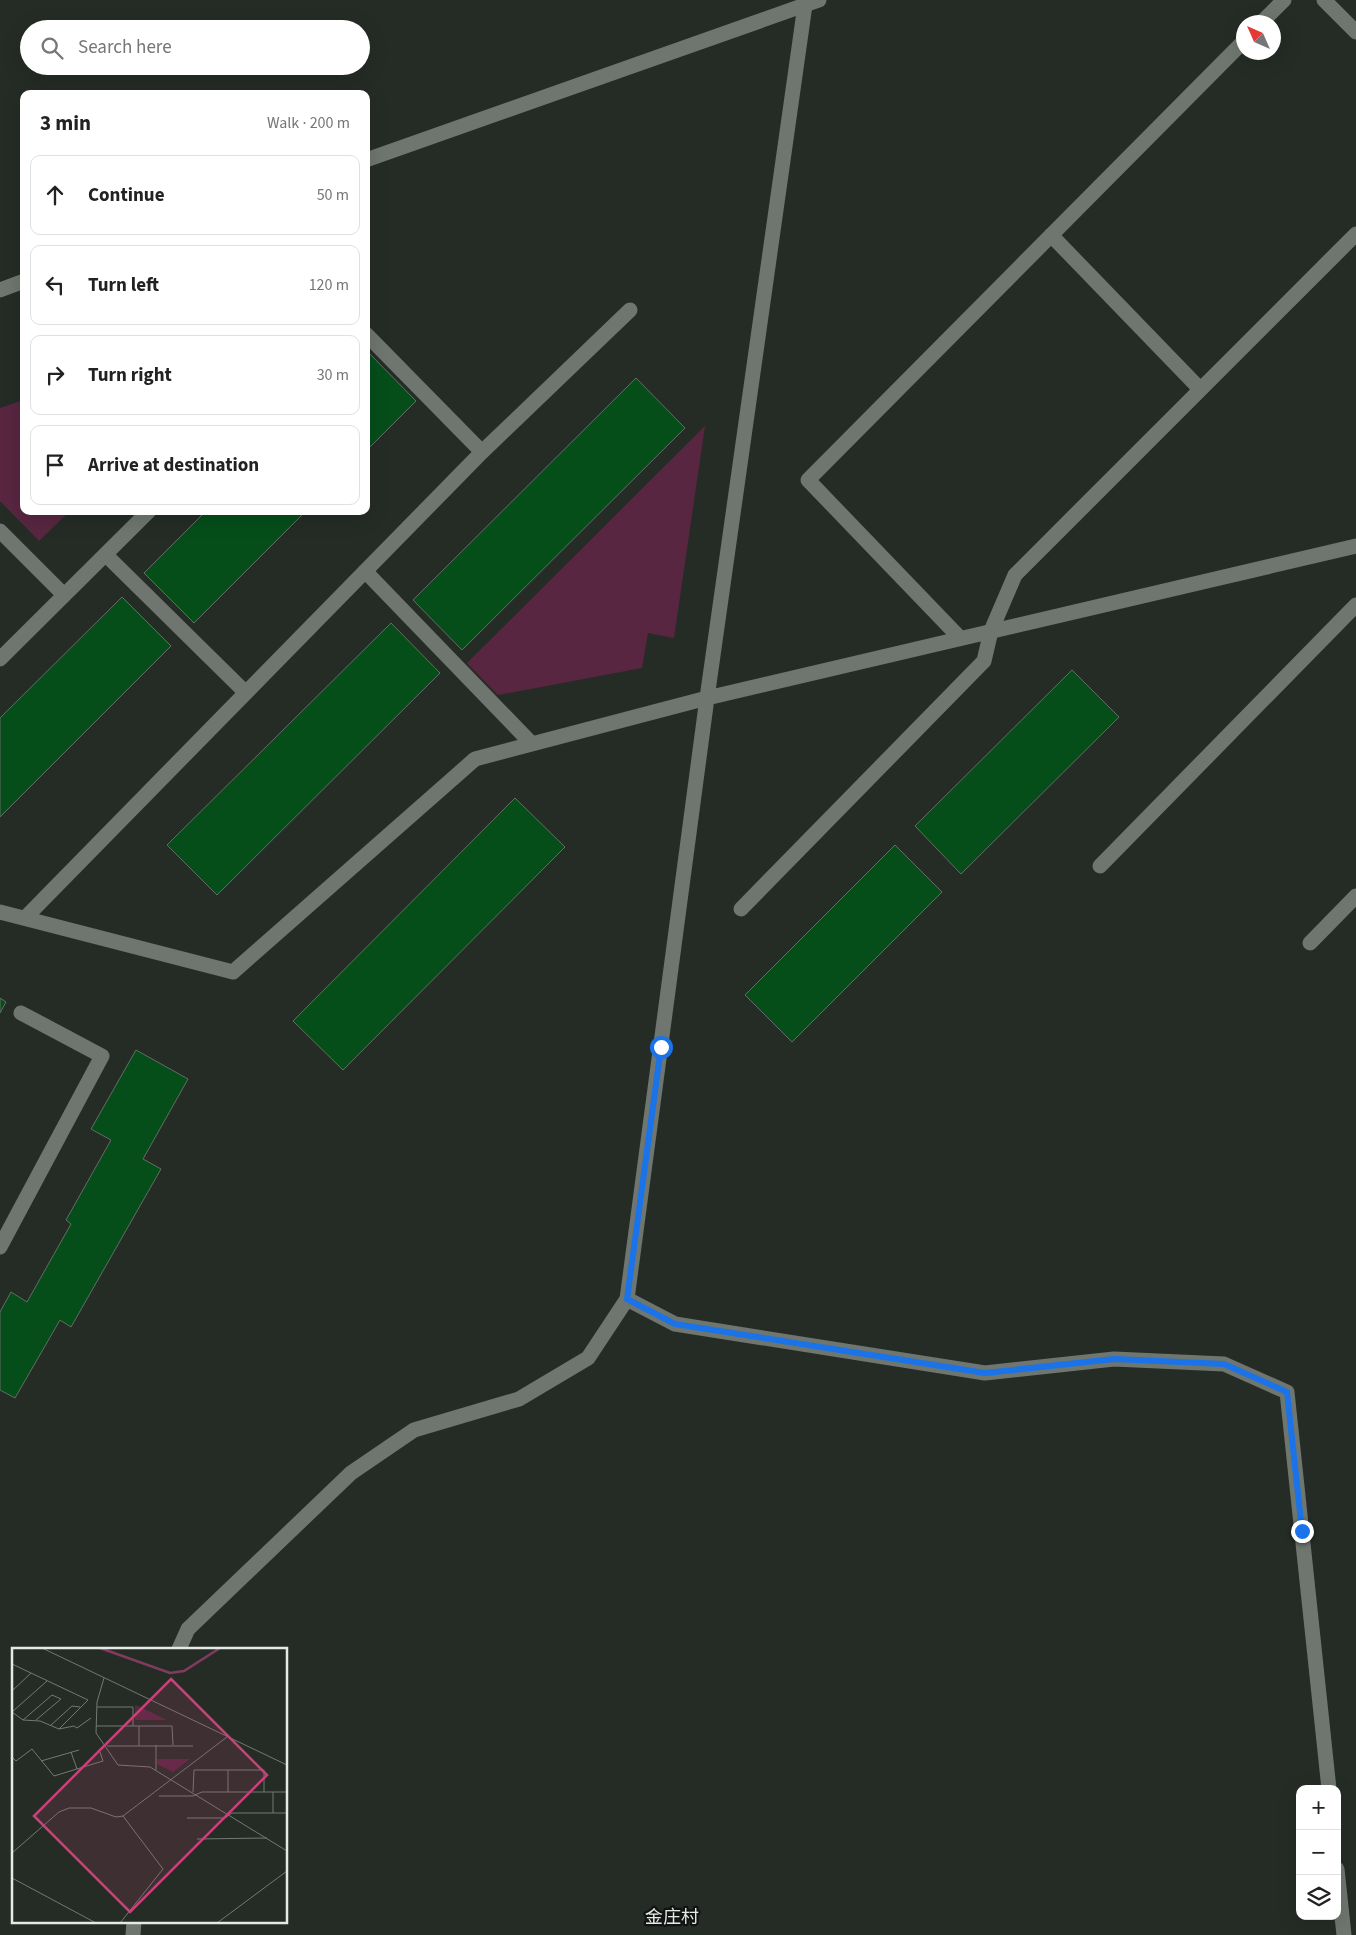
<!DOCTYPE html>
<meta charset="utf-8">
<style>
:root{--surface:#fff;--page:#f6f6f6;--text:#222;--muted:#767676;--line:#e0e0e0}
body{margin:0;font-family:"Source Sans 3","Noto Sans SC",sans-serif;background:var(--page);color:var(--text)}
.controls{position:absolute;right:15px;bottom:15px;display:grid;overflow:hidden;border-radius:10px;box-shadow:0 5px 20px #0002}
.controls button{width:45px;height:45px;display:grid;place-items:center;padding:0;border:0;border-bottom:1px solid var(--line);background:var(--surface);color:var(--text);font:25px sans-serif}
.compass{position:absolute;left:1236px;top:15px;width:45px;height:45px;border-radius:50%;background:var(--surface);box-shadow:0 5px 20px #0002;rotate:315deg}
.stop{position:absolute;width:15px;height:15px;margin:-11px;border:4px solid #1a73e8;border-radius:50%;background:#fff}
.stop.end{background:#1a73e8;border-color:#fff;box-shadow:0 1px 5px #0008}
.list{margin:0;padding:0;list-style:none}
h2{display:flex;justify-content:space-between;align-items:center;height:65px;margin:0;padding:0 20px;font-size:21px}
h2 small{font-size:16px;font-weight:400;color:var(--muted)}
.list li{display:grid;grid-template-columns:32px 1fr auto;gap:15px;align-items:center;box-sizing:border-box;height:80px;margin:0 10px 10px;padding:0 10px;border:1px solid var(--line);border-radius:10px}
.list b{display:block;font-size:19px;white-space:nowrap}
.list em{font-size:16px;font-style:normal;color:var(--muted)}
.icon{flex:none;width:28px;height:28px;fill:none;stroke:currentColor;stroke-width:2;stroke-linecap:round;stroke-linejoin:round}
.map{position:relative;flex:none;width:1356px;height:1935px;overflow:hidden}
.search{position:absolute;background:var(--surface);box-shadow:0 5px 20px #0002;left:20px;top:20px;width:350px;height:55px;display:flex;align-items:center;gap:12px;box-sizing:border-box;padding:0 18px;border-radius:28px;color:var(--muted);font-size:19px}
.panel{position:absolute;background:var(--surface);box-shadow:0 5px 20px #0002;left:20px;top:90px;width:350px;height:425px;border-radius:10px}
.map>svg:first-child{display:block}
.green{fill:#582640}
.building{fill:#054e1a;stroke:#656c65}
.lines{fill:none;stroke-linecap:round;stroke-linejoin:round}
.minor{stroke:#6e766f;stroke-width:15}
.route{stroke:#1a73e8;stroke-width:6}
.labels{text-anchor:middle;stroke-width:4.5;stroke-linejoin:round;paint-order:stroke}
.quarter-label{font-size:18px;fill:#e6eae6;stroke:#101311}
.inset-river{fill:none;stroke:#813b5f;stroke-width:2.5}
.inset-road{fill:none;stroke:#727873;stroke-width:1}
.view{fill:#c94277;fill-opacity:0.15;stroke:#c94277;stroke-width:2.5}
.inset-edge{fill:none;stroke:#e6eae6;stroke-width:2.5}
</style>
<div class="map">
<svg width="1356" height="1935" viewBox="0 0 1356 1935">
<rect width="100%" height="100%" fill="#252c26"/>
<path class="green" d="M24,400V511H70L39,541L0,501V408Z
M705,426L674,638L648,633L642,668L498,695L467,663Z"/>
<path class="building" d="M367,351L416,401L366,451V352Z
M636,378L685,428L462,650L413,600Z
M206,511H306L194,623L144,573Z
M122,597L171,646L0,817V718Z
M391,623L440,673L217,895L167,845Z
M1072,670L1119,717L961,874L915,826Z
M515,798L565,847L343,1070L293,1021Z
M895,845L942,892L792,1042L745,995Z
M0,998L6,1002L0,1013Z
M136,1050L188,1079L143,1159L161,1169L71,1327L60,1320L15,1398L0,1390V1312L11,1292L27,1302L71,1224L66,1220L111,1140L91,1129Z"/>
<g class="lines">
<path class="minor" d="M1324,0L1356,32
M1262,22L1284,0
M366,160L819,0
M1051,235L1200,389
M0,290L24,281
M366,334L482,452
M0,531L64,595
M106,555L246,693
M365,571L532,744
M960,638L808,480L1244,41
M0,659L149,511
M1100,866L1356,605
M741,909L984,661L991,631L1015,575L1356,234
M0,912L233,972L475,759L707,698L1356,546
M25,918L482,452L630,310
M1310,943L1356,896
M0,1247L102,1056L21,1013
M627,1299L675,1324L985,1373L1114,1359L1224,1364L1287,1392L1329,1789
M179,1649L188,1629L351,1473L414,1430L519,1399L588,1358L627,1299L707,698L805,5
M1337,1869L1344,1935
M133,1935L134,1921"/>
</g>
<g class="lines">
<path class="route" d="M661,1047L627,1299L675,1324L985,1373L1114,1359L1224,1364L1287,1392L1302,1531"/>
</g>
<g class="labels">
<g class="quarter-label">
<text x="672" y="1923">金庄村</text>
</g>
</g>
<g transform="translate(12 1648)">
<rect width="275" height="275" fill="#252c26"/>
<path d="M123,57H124L155,72H123ZM145,111H178L161,124L145,116Z" fill="#582640"/>
<path class="inset-river" d="M88,0L158,25L172,23L208,0"/>
<path class="inset-road" d="M30,0L275,117M0,16L76,52L47,81M92,30L85,54L84,85L106,117L138,119L275,203M0,43L19,25M85,59H121V78M0,64L11,72L28,73L47,81L62,78L65,80L79,70M0,64L35,33M11,72L40,47L49,51L24,72M38,78L60,58L68,59M84,78H160L161,97M127,78V98M95,98H181M59,104L65,121M0,109L4,113L20,101L42,128L91,113L88,104M29,113L67,102M144,122V97M181,144L182,122H252V144M216,144V122M147,148H181L190,144H275M261,165V144M175,170H213L220,165H275M185,191L255,190M0,205L47,164L57,160H79L104,169L111,168L215,89M0,230L84,275M108,275L151,221L111,168M205,275L275,223"/>
<path class="view" d="M159,31L255,127L118,264L22,168Z"/>
<rect width="275" height="275" class="inset-edge"/>
</g>
</svg>
<div class="controls">
<button>+</button>
<button>−</button>
<button><svg class="icon" aria-label="layers" viewBox="0 0 24 24"><path d="M12 4l9 5-9 5-9-5zM3 14l9 5 9-5"/></svg></button>
</div>
<svg class="compass" viewBox="-18 -18 36 36"><path d="M0-13l5 13h-10z" fill="#e53935"/><path d="M0 13l5-13h-10z" fill="#767676"/></svg>
<div class="stop" style="left:661px;top:1047px"></div>
<div class="stop end" style="left:1302px;top:1531px"></div>
<div class="search"><svg class="icon" aria-label="search" viewBox="0 0 24 24"><circle cx="10" cy="10" r="6"/><path d="M15 15l6 6"/></svg>Search here</div>
<section class="panel">
<h2>3 min<small>Walk · 200 m</small></h2>
<ul class="list">
<li><svg class="icon" aria-label="ahead" viewBox="0 0 24 24"><path d="M12 20V5M6 11l6-6 6 6"/></svg><div><b>Continue</b></div><em>50 m</em></li>
<li><svg class="icon" aria-label="left" viewBox="0 0 24 24"><path d="M17 20v-9H6M10 6l-5 5 5 5"/></svg><div><b>Turn left</b></div><em>120 m</em></li>
<li><svg class="icon" aria-label="right" viewBox="0 0 24 24"><path d="M7 20v-9h11M14 6l5 5-5 5"/></svg><div><b>Turn right</b></div><em>30 m</em></li>
<li><svg class="icon" aria-label="arrive" viewBox="0 0 24 24"><path d="M6 21V4h12l-3 4 3 4H6"/></svg><div><b>Arrive at destination</b></div></li>
</ul>
</section>
</div>
